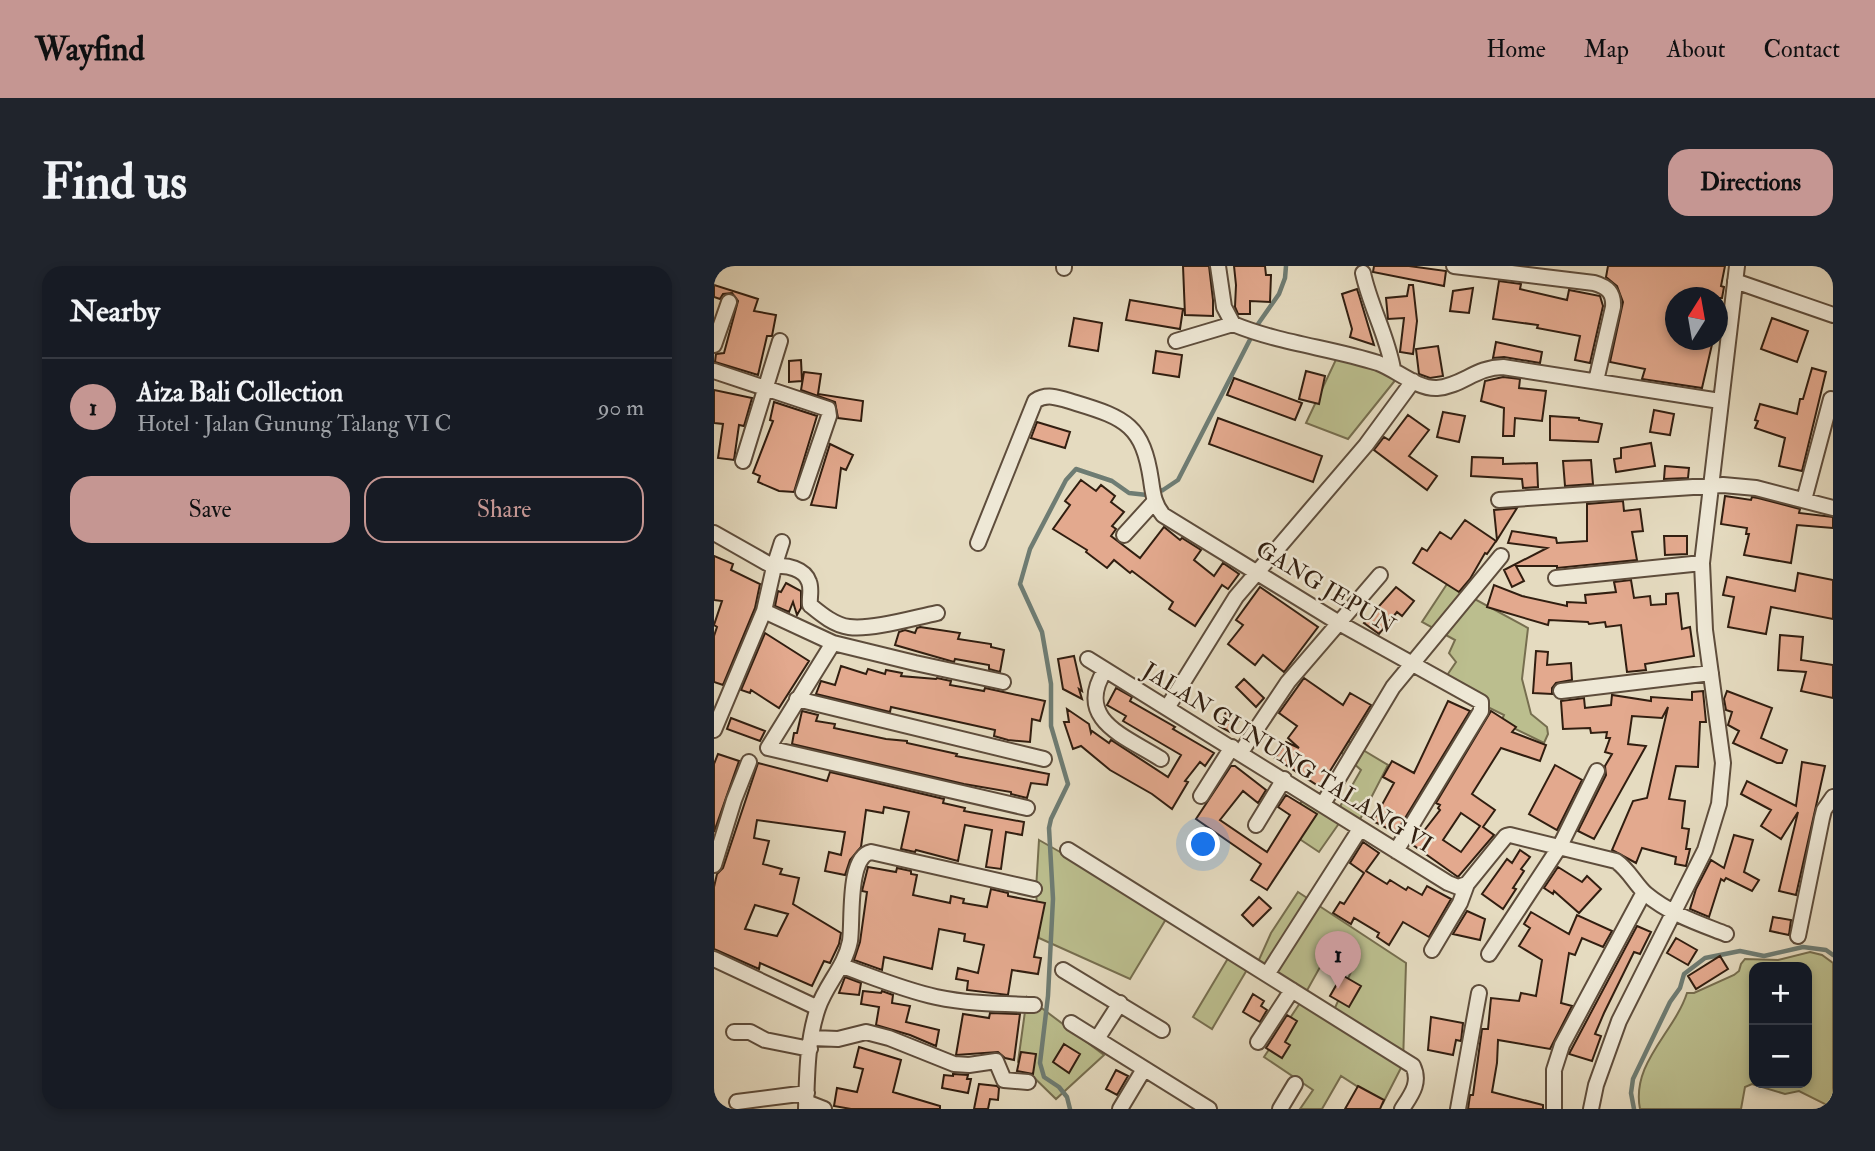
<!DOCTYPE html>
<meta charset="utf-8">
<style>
:root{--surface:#171b24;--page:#20242c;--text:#f1f3f6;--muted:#9ea1a6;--line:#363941;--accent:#c59692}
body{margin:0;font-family:"IM FELL Double Pica",serif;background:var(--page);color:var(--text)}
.controls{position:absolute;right:21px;bottom:21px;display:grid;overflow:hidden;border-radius:14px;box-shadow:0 4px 10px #0003}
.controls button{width:63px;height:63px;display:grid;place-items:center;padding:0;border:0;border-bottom:2px solid var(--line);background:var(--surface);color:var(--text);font:35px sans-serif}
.compass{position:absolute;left:951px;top:21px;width:63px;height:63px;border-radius:50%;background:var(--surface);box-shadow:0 4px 10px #0003;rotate:11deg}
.you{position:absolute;left:490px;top:579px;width:24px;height:24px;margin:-18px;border:5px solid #fff;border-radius:50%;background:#1a73e8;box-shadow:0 0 0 10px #1a73e833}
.badge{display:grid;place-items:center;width:46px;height:46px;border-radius:50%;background:var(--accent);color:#111;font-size:23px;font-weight:700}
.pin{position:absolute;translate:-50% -58px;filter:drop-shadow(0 2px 4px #0008)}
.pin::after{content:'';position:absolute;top:37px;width:24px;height:21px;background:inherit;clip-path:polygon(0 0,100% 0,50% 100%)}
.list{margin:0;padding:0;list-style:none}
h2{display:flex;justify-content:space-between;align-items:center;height:91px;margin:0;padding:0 28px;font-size:30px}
h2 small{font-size:23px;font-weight:400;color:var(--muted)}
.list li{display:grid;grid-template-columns:46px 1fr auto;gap:21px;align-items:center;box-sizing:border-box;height:98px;padding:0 28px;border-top:2px solid var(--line)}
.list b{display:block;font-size:26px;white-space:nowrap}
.list p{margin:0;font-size:23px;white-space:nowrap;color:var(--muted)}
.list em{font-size:23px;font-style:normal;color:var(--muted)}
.actions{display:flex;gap:14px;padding:21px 28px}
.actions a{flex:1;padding:16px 0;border:2px solid var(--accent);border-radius:21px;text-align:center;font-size:24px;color:var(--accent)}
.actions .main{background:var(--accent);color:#111}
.map{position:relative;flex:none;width:1119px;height:843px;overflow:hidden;border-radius:21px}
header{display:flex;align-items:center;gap:42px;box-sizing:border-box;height:98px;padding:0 35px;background:var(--accent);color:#111}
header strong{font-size:33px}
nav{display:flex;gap:38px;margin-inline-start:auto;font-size:24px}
.intro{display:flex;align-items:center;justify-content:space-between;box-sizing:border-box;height:168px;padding:0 42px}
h1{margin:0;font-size:49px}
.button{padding:18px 32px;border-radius:21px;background:var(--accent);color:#111;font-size:24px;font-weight:700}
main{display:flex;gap:42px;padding:0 42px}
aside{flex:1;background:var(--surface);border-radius:21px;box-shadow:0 4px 10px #0003}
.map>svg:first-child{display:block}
.green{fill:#bbbe8e;stroke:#766e4f;stroke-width:2;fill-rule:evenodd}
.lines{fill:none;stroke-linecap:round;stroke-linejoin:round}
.stream{stroke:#6e7c73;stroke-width:4.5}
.building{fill:#e3a98e;stroke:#311e10;stroke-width:2;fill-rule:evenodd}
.minor-casing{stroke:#5e4d3c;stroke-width:18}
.minor{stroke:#eee8d6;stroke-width:14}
.labels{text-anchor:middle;stroke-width:5;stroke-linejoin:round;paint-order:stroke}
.street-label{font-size:23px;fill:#311e10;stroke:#eee8d6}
</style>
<header>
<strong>Wayfind</strong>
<nav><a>Home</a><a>Map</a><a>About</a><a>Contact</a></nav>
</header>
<div class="intro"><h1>Find us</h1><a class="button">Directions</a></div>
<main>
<aside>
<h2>Nearby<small></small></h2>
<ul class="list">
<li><span class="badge">1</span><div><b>Aiza Bali Collection</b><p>Hotel · Jalan Gunung Talang VI C</p></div><em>90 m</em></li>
</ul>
<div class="actions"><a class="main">Save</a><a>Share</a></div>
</aside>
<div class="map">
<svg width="1119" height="843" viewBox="0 0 1119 843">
<rect width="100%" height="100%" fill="#e5dbc0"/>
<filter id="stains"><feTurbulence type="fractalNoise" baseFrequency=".00286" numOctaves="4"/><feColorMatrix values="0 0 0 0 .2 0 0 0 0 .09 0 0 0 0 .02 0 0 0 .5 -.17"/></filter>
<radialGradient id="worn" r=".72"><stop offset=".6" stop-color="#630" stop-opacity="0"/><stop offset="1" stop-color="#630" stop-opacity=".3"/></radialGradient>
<path class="green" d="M626,85L683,112L634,173L592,157Z
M733,318L814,362L808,413L817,448L833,461L834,468L830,477L787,456L790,449L727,418L742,396L735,387L741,374L708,356Z
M629,472L674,499L640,565L626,556L605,586L572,564L591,529L620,551L647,504L620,480Z
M325,574L455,648L416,713L325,672L322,624Z
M584,626L692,697L689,798L669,837L627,810L608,843H586L599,824L550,791L586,737L539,707L557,667ZM616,683L641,697L616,753L586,737Z
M1096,686L1108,689L1119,697V842L1085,825L1071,828L1038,818L1031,821L1027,843H926C917,797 960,767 973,727H980L1020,709L1025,705L1027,698L1031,693L1064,694ZM1040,701H1093V817H1040Z
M516,689L534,702L498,763L479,751Z
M313,731L390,789L342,833L304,796Z"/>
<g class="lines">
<path class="stream" d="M356,843L353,831L345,821L330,811L326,797L334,730L339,633L335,562L337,553L354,518L337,460V418L328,366L306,318L316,283L352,214L362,203L398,215L415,227L433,229L449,224L464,214L544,58L565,28L571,12L572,0
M920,843L917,827L919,813L956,736L966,722L970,708L991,692L1026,685L1050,690L1089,681L1112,684L1119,689"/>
</g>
<path class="building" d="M469,0H495L499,34V50L471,49Z
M520,0H551L552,9H557L556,36L536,35V48H524L521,41L522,19Z
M660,0H695L732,5L730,20L659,6Z
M894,0H1011L1007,20L1010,21L1008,32H962V74H999L988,122L928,113L931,103L896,96L909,36L903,20L892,11Z
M785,15L807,18L806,23L853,34L855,24L886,30L889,40L876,97L861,94L866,70L823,62L824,59L779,53Z
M0,19L44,33L40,45L62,49L58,70H53L44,109L1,96L2,88L10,87L24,35L18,27L9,28L6,33L0,31Z
M695,19H699L703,55L699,88L686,86L690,52L674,53L672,32L693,30Z
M759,22L755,47L736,45L739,25Z
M643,23L645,29L660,79L636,71L638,63L628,28Z
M416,34L469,43L466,63L412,54Z
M360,52L388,57L384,85L355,80Z
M1058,52L1094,65L1083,96L1047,83Z
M782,76L828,86L826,97L790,91L779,92Z
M724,80L729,110L716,112L705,108L702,83Z
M442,85L468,89L465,111L439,107Z
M87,94L88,115L75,116V95Z
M1098,102L1112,106L1088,205L1065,200L1071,172L1041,162L1044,155L1041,154L1046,138L1083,148L1086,133H1089Z
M592,105L611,110L605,138L585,133Z
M90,106L107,108L104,128L149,135L147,155L124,152L121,136L87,124Z
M789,111L806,113L805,122L832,125L828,155L801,152L800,170H789L790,142L767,135L771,115Z
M520,112L588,137L581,154L513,129Z
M0,124L38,132L30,160L25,159L20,194L4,192L9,158L0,157Z
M60,136L103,150L80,226L65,225L44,216L46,210L39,207L59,155L56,154Z
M940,144L960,148L956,169L936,166Z
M729,146L751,150L745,176L723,171Z
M694,149L715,164L695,190L723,210L713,224L660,184L670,171L675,174Z
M836,150L865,152V154L888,158L884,176L836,174Z
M504,152L608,190L599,216L495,178Z
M323,156L356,166L351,182L317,172Z
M937,177L941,200L902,206L900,193L907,192V182Z
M116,178L139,189L132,204L127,202L122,242L97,239Z
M758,191L789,192V198L823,197L824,221L809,222L808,213L757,210Z
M877,194L879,218L851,220L849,195Z
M951,200L975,202L974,212L950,213Z
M367,214L382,225L387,219L401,230L397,236L410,246L398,260L402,263L397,270L426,292L450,261L466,274L468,272L487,284L480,294L500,310L509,297L525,308L514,323L508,319L481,360L455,343L459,336L418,305L416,307L400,294L393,302L372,286L373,284L339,263L356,239L351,235Z
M1011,230L1037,234L1038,231L1044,232L1086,243L1085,247L1119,251V262L1083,259L1077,297L1030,289L1035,268H1032L1033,262L1007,258Z
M909,235L910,245L926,243L929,265L918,266L923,294L843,302V300H802L810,315L798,321L790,304L833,282L794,277L798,265L842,272L843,277L873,275V238Z
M803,242L783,274L780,244Z
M751,254L782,275L773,288L771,287L756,313L745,326L699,297L708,282L713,285L726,266L737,273Z
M950,270H973V288L951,289Z
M0,290L19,298L17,304L46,318L41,342L9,419L0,416V370L3,361L0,359L8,335L0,334Z
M1084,307L1119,314V353L1057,341L1052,368L1014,361L1020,331L1009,329L1013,311L1081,325Z
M917,314L920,332L936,330L937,339L952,338V328L964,327L968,363L976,361L980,390L931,398L932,404L913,406L907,359L892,361L891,356L875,358L874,356L835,354L834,359L773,341L780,319L808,330L853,340V336L872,337L871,329L902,326L900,316Z
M72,317L87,325V342L83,349L79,336L75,346L61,340L64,325L67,326Z
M546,321L604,361L570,406L549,389L541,399L514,378L529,359L522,354Z
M682,321L700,335L688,350L683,346L665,368L650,357Z
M206,361L246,367L244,373L277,378V381L290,384L286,406L275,403V399L241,393L240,396L181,379L185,366L191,364L201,367L203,362Z
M51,367L95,395L65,442L37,424L36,427L27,424Z
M1066,369L1089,371L1087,394L1119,399V432L1087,425L1092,406L1064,404Z
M822,385L834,386L833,399L857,397L858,414L842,417L838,422V428L819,427Z
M360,390L368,425L365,423L368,433L349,423L344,393Z
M127,400L152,408L154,403L171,408L172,404L188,407L187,410L222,413L223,412L237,415L236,419L270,425L271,422L331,435L326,455L318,453L316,476L294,474L280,470L281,464L177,441L176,446L102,428L107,415L121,419Z
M590,412L629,439L636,427L657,439L606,521L561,492L572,476L585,482L574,472L583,460L565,447Z
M530,413L550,432L542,441L522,421Z
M402,422L418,431L416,435L461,461L459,463L500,487L491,500L486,496L471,515L474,516L458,543L438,528L396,504L367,480L359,483L350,456H355L353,443L375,458L377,467L378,465L395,477L397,474L454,511L467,489L409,455L412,450L393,439Z
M989,425L992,456H986L984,501L962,500L955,533L971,535L968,562L975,563L972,583H976L972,600L961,598L962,591L928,582L922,597L898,584L919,535L933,532L954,441L948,452L918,450L914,478L932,480L880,573L864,565L892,509L891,500L898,488L891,486L896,472H892L893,466L877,467L876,462L849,463L847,435L870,432L871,442L897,439L898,429L937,435V431L978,434V426Z
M1013,425L1058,442L1047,472L1073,484L1068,497H1063L1019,477L1025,465L1014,459L1018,446L1012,444L1010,433Z
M734,435L756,445L682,567L659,555L680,517L669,511L678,495L700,507Z
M513,444L527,452L516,466L505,460Z
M88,445L104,449L102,455L121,458L120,462L172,473L193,475V477L243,488L242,490L335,508L333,519L317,517L313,532L297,528V526L250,518L78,478L80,467H83Z
M777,445L802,461L798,466L832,479L826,495L787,482L758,528L781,544L769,561L780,569L744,611L699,579L726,544L724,542L726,539L722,537ZM747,547L766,560L747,586L729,574Z
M17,452L51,465L46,475L13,463Z
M4,488L25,495L0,566V498Z
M1088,496L1111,500L1082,629L1065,625L1084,546L1067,573L1047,560L1057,544L1027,528L1033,515L1082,540Z
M44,497L113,515L116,506L230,533L229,537L251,542L250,545L310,556L308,569L292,566L287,603L272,601L278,564L251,559L244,595L202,584L201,586L187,583L195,546L170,541L169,547L152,544L147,581L136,594L131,609L111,605L115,586L127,589L131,566L43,554L40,572L55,575L49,598L68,603L66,608L85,612L79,638L127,667L125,678L116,697L110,695L98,720L46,697L45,703L0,683V621L3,608L9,602ZM41,639L74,648L63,670L31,663Z
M841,499L868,514L843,564L815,548Z
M517,500H521L552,524L544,537L529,525L506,554L553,586L576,549L564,541L572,529L603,548L553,624L537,614L547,598L482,553Z
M1020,569L1039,574L1030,606L1045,614L1038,625L1012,612L1010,615L1007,613L995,651L976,643L982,623L997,594L1010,602Z
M649,576L665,587L652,605L673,618L676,614L692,624L694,621L708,629L713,620L737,633L715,671L689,656L675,679L663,671L665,667L640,652L637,658L619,647L626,636L630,638L650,607L636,597Z
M806,584L816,591L807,603L810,605L799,622L802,623L789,643L768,628L793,593L798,597Z
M154,601L182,606L183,602L197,605V608L203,609L199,629L236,637L237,630L250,633L249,637L273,641L277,623L294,627V630L331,637L320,691L327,692L324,708L298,704L294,729L253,724L254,715L242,713L244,702L264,707L270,679L250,675L251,668L225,663L218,703L170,691L168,704L140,694L146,676L153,626L148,625Z
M844,601L868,616L873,610L887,623L865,647L840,625L839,628L830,622Z
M545,631L557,642L539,660L528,649Z
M753,645L771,653L766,674L739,668Z
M817,646L855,668L863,649L898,665L889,681L868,672L861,689L855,687L847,737L858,740L836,783L784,774L783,797L778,826L829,839V843H754L756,829H759L768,763H774L777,732L805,735L807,727L822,730L828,694L805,680L816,662L810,658Z
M1059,651L1077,654L1075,669L1056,665Z
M923,660L937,666L926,688L920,686L890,747L881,768L887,770L878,795L855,788Z
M962,672L983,684L974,699L953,687Z
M1006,690L1014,703L982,723L974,710Z
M628,709L647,720L635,741L616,730Z
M131,711L147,717L145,729L125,727Z
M149,725L167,727L168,725L179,729L178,737L196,740L192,756L225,764L222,780L196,769L162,759L165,741L147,738Z
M539,728L550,735L547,740L553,744L546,756L529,746Z
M276,747L306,748L300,794L291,792L284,786L242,789L249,748L275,752Z
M573,749L583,755L571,776L576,779L568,792L552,782Z
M717,751L749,757L747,775L742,774L739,789L714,784Z
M350,778L366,788L355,807L339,796Z
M145,781L187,794L179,826L226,840V843H137L120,840L123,822L143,826L149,803L140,801Z
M307,786L322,788L319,808L303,805Z
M402,804L414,810L403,829L392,823Z
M239,808L254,809L253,813H257L254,827L228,822L230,809L239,810Z
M265,818L283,820L285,822L284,834L276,833L274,843H260Z
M644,820L670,834L666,843H631Z"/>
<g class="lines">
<defs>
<path id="minor" d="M504,0L510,41L519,58C565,77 617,82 664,97C683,104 703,123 723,122C748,120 762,101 789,101L1006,135
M740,0L880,17C894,21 900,27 899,41L882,115
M350,2V0
M649,7C656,40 673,69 679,103
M1021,15L1119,49
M462,75L519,58
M0,79L15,36
M0,105L114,143L115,150L89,226
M29,195L66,75
M785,234L1009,219L1042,222L1119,242
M1090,234L1117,133
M0,267L60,301L50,345L0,464
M410,269L440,236
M68,276L60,301C72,298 91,303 95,316C98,323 95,332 96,339C107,348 120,359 135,361C158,364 199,352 223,347
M264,277L321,135C334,126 348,133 362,137C412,152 429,160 437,214C439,228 440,238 449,249L625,357L767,436V445L682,585
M842,312L988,297
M50,345L119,377L201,397L289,416
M119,377L54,482L313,542
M374,393L734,617L744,621L753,618
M391,404C360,454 411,470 447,493
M847,425L997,407
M83,433L330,493
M453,442L522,331L652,179L699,115
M527,486L574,416L666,309
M487,530L518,481
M609,538L679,421L787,290
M542,559L570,513
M354,584L699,800C707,817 697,829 688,843
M0,599L20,534L35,496
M1084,670L1108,552L1110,544L1119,531
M718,684L746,637L753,618L792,570L796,569L902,595C915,604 921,618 932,628C956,648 984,657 1012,668
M775,688L846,580L883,505
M0,693L104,742
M128,700C159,711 190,724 222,731C254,738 288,738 320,739
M349,704L448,764
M554,707L646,563
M357,757L495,843
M20,766H36L51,774L96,783
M98,772L124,773L152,766L175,772L240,798L255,799L282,795L290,814L314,816
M383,773L406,737
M544,776L578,724
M23,836L93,827
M92,836L110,843
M92,843C93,810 93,774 104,742C112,718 131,701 136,675C139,655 133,591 157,586L320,623
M406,843L430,803
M566,843L581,818
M744,843L765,727
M840,843V804L848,779L930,626
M877,843L882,819L905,755L991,584L1005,538L1009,497L991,364L988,297L1023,0"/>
</defs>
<use href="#minor" class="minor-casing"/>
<use href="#minor" class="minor"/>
</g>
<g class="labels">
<g class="street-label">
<text transform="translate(612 321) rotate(31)" y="8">GANG JEPUN</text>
<text transform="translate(574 491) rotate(32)" y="8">JALAN GUNUNG TALANG VI</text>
</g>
</g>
<rect width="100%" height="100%" filter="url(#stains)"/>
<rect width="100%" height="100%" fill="url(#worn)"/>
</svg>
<div class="controls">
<button>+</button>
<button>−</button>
</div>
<svg class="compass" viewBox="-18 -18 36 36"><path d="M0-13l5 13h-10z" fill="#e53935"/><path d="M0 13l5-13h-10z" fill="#9ea1a6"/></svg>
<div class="you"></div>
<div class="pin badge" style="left:624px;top:723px">1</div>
</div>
</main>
